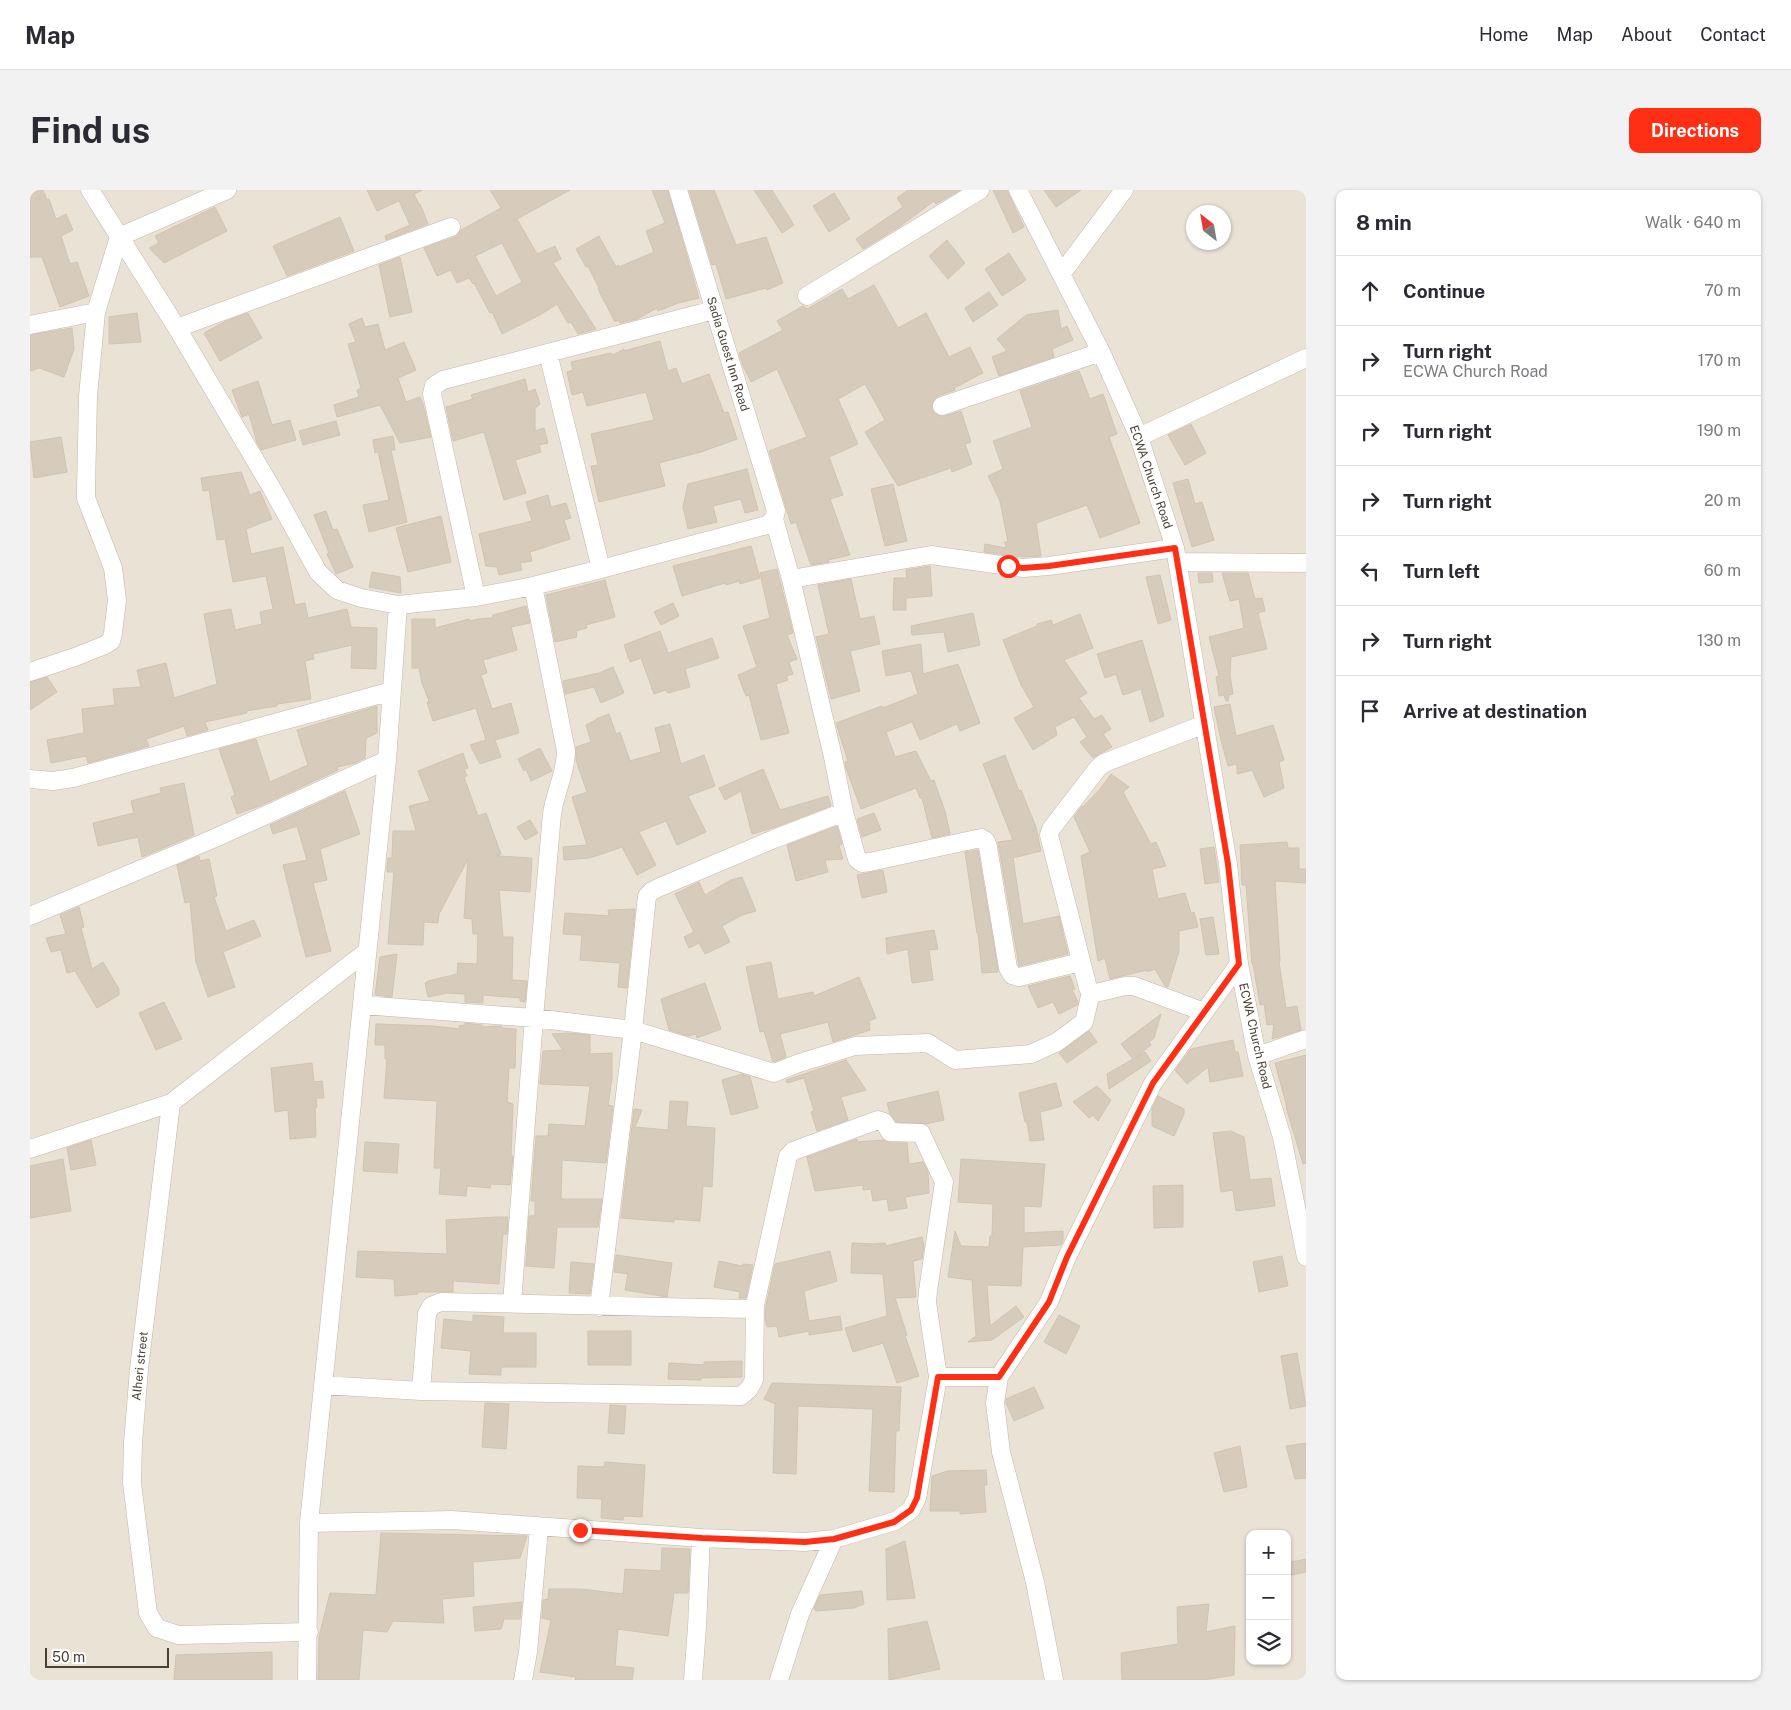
<!DOCTYPE html>
<meta charset="utf-8">
<style>
:root{--surface:#fff;--page:#f2f2f3;--text:#2b2b33;--muted:#7c7c81;--line:#e1e1e2;--accent:#ff2f15}
body{margin:0;font-family:"Public Sans",sans-serif;background:var(--page);color:var(--text)}
.controls{position:absolute;right:15px;bottom:15px;display:grid;overflow:hidden;border-radius:10px;box-shadow:0 1px 4px #0004}
.controls button{width:45px;height:45px;display:grid;place-items:center;padding:0;border:0;border-bottom:1px solid var(--line);background:var(--surface);color:var(--text);font:25px sans-serif}
.compass{position:absolute;left:1156px;top:15px;width:45px;height:45px;border-radius:50%;background:var(--surface);box-shadow:0 1px 4px #0004;rotate:329deg}
.scale{position:absolute;left:15px;bottom:12px;width:124px;box-sizing:border-box;padding-left:5px;border:2px solid #494136;border-top:0;font-size:14px;line-height:18px;white-space:nowrap;color:#494136;-webkit-text-stroke:4px #fff;paint-order:stroke}
.stop{position:absolute;width:15px;height:15px;margin:-11px;border:4px solid #ff2f15;border-radius:50%;background:#fff}
.stop.end{background:#ff2f15;border-color:#fff;box-shadow:0 1px 5px #0008}
.list{margin:0;padding:0;list-style:none}
h2{display:flex;justify-content:space-between;align-items:center;height:65px;margin:0;padding:0 20px;font-size:21px}
h2 small{font-size:16px;font-weight:400;color:var(--muted)}
.list li{display:grid;grid-template-columns:32px 1fr auto;gap:15px;align-items:center;box-sizing:border-box;height:70px;padding:0 20px;border-top:1px solid var(--line)}
.list b{display:block;font-size:19px;white-space:nowrap}
.list p{margin:0;font-size:16px;white-space:nowrap;color:var(--muted)}
.list em{font-size:16px;font-style:normal;color:var(--muted)}
.icon{flex:none;width:28px;height:28px;fill:none;stroke:currentColor;stroke-width:2;stroke-linecap:round;stroke-linejoin:round}
.map{position:relative;flex:none;width:1276px;height:1490px;overflow:hidden;border-radius:10px}
header{display:flex;align-items:center;gap:30px;box-sizing:border-box;height:70px;padding:0 25px;background:var(--surface);border-bottom:1px solid var(--line)}
header strong{font-size:24px}
nav{display:flex;gap:28px;margin-inline-start:auto;font-size:18px}
.intro{display:flex;align-items:center;justify-content:space-between;box-sizing:border-box;height:120px;padding:0 30px}
h1{margin:0;font-size:35px}
.button{padding:12px 22px;border-radius:10px;background:var(--accent);color:#fff;font-size:18px;font-weight:700}
main{display:flex;gap:30px;padding:0 30px}
aside{flex:1;background:var(--surface);border-radius:10px;box-shadow:0 1px 4px #0004}
.map>svg:first-child{display:block}
.residential{fill:#e9e2d5;fill-rule:evenodd}
.building{fill:#d7ccbc;stroke:#d3c3af;fill-rule:evenodd}
.lines{fill:none;stroke-linecap:round;stroke-linejoin:round}
.minor-casing{stroke:#c1b8a9;stroke-width:19}
.minor{stroke:#fff;stroke-width:18}
.route{stroke:#ff2f15;stroke-width:6}
.labels{text-anchor:middle;stroke-width:4.5;stroke-linejoin:round;paint-order:stroke}
.street-label{font-size:12px;fill:#494136;stroke:#fff}
</style>
<header>
<strong>Map</strong>
<nav><a>Home</a><a>Map</a><a>About</a><a>Contact</a></nav>
</header>
<div class="intro"><h1>Find us</h1><a class="button">Directions</a></div>
<main>
<div class="map">
<svg width="1276" height="1490" viewBox="0 0 1276 1490">
<rect width="100%" height="100%" fill="#f5f0e8"/>
<path class="residential" d="M0,0H1276V1490H0ZM1164,22H1194V52H1164ZM1220,1344H1257V1471H1220Z"/>
<path class="building" d="M0,0H13L17,10L19,9L26,29L36,24L43,40L31,46L40,74L47,72L59,106L30,117L12,67H0Z
M337,0H393L384,4L389,14H390L398,34L356,50L355,46L380,35L369,11L347,21Z
M460,0H540L487,29L507,64L525,56L531,69L523,73L566,139L548,144L541,132L538,133L527,114L510,125L472,144L462,122L460,123L444,93L443,94L439,88L427,93L421,80L407,86L394,58L425,47L431,40L471,18ZM472,53L492,92L466,106L445,66Z
M622,0H638L669,108L648,113L628,121L627,118L607,129L590,133L588,130L585,132L568,99L569,98L558,76L556,77L546,59L569,46L586,77L588,75L589,77L624,62L616,41L635,33Z
M659,0H684L706,55L736,47L753,93L737,100L736,98L696,109L686,74L682,75Z
M724,0H742L764,35L752,43Z
M878,0H930L906,14L904,11L869,37L833,59L826,49L873,17L867,8Z
M963,0H977L994,37L983,43Z
M1014,0H1051L1026,17Z
M804,3L820,29L799,42L783,16Z
M185,17L197,41L134,73L119,58L129,53L125,46Z
M310,27L324,61L257,86L243,56Z
M917,50L935,73L918,89L899,66Z
M979,63L996,90L972,106L955,79Z
M370,67L382,122L360,127L349,75Z
M844,95L868,138L896,123L919,167L940,157L953,183L924,198L925,200L908,206L904,209L902,214V220L909,226H915L931,221L941,252L935,254L942,274L922,282L921,278L868,296L835,242L855,230L835,194L808,209L828,254L799,267L813,305L800,309L820,365L798,370L799,372L781,375L766,332L761,334L739,261L777,247L747,179L721,192L713,176L709,163L753,140L747,131L773,116L777,119L812,99L818,109Z
M959,102L968,115L943,132L935,118Z
M1028,120L1031,139L1037,136L1043,150L1022,159L1024,167L969,186L962,167L977,161L967,149L996,125Z
M107,123L111,152L79,154V127Z
M218,123L232,148L190,171L174,143L196,131Z
M332,128L335,137L348,134L355,160L374,152L386,180L368,188L376,212L390,207L393,214L401,247L370,253L350,215L307,227L304,215L329,207L327,200L331,198L318,154L326,152L319,134Z
M42,138L44,159L34,187L9,178L0,181V145Z
M630,151L638,181L646,178L652,194L679,184L694,223L698,222L707,249L671,262L629,273L635,296L569,312L561,276L568,275L561,244L624,230L616,202L557,216L553,202L542,205L537,182L543,180L541,172L581,163L583,165L594,159V161Z
M1049,181L1060,209L1073,204L1087,244L1079,247L1110,333L1070,348L1057,315L1006,333L1011,366L993,367L954,362L955,354L976,358L975,352H978L970,311L958,286L973,279L963,251L1002,237L990,201Z
M495,189L498,202L505,199L510,214L505,218V241L514,238L518,253L509,255L511,262L485,270L496,303L474,310L454,242L423,251L416,217L443,209L441,205Z
M228,191L242,235L260,230L266,250L231,260L227,253L219,224L212,227L202,200Z
M306,231L310,245L273,255L269,241Z
M1161,234L1176,263L1155,275L1138,245Z
M363,246L365,260H361L377,332L339,342L333,315L359,310L348,262L345,263L343,250Z
M31,247L37,282L4,288L0,252Z
M717,279L728,320L715,323L711,309L683,316L687,332L658,339L653,317L658,294Z
M211,282L220,305L230,301L242,329L216,339L221,364L253,357L265,415L275,413L278,428L317,419L321,437L347,438L346,479L321,478L322,455L283,464L284,469L275,471L281,509L247,514V516L216,521L217,523L175,532L178,540L157,546L154,536L116,549L119,556L58,573L56,566L21,573L17,550L54,543L52,519L85,515L83,499L111,497L107,480L136,473L144,508L187,494L174,424L201,419L205,440L232,434L230,422L243,419L236,386L203,392L195,349L187,350L179,300L173,301L171,288Z
M1158,289L1165,314L1172,312L1184,350L1162,357L1143,293Z
M863,294L877,351L855,356L841,299Z
M518,305L521,317L536,313L541,328L534,330L540,349L500,362L502,371L490,373L492,380L469,385L467,377L456,376L449,344L502,331L496,312Z
M296,321L303,340L307,339L323,377L306,384L297,364L299,363L284,325Z
M411,326L421,372L378,382L366,338Z
M721,356L730,388L710,394L709,391L696,395L695,393L652,406L643,376Z
M900,376L902,406L876,408V420H863L864,388H877L876,380Z
M747,379L763,443L757,445L767,469L759,472L763,484L756,486L758,490L746,494L759,543L731,550L719,505L716,506L708,485L727,477L713,436L740,428L730,383Z
M342,382L370,387L371,403L339,397Z
M1168,383H1182L1183,392L1169,393Z
M1192,383H1218L1225,409L1232,408L1235,421L1228,423L1237,459L1201,467L1200,485L1203,504L1199,505L1198,511H1196L1194,505L1189,506L1186,487L1189,486L1179,447L1214,438L1209,409L1200,411Z
M1130,385L1141,430L1128,434L1116,387Z
M821,389L830,429L844,426L850,454L820,461L830,501L801,509L786,447L799,444L788,395Z
M575,390L585,427L556,435L557,438L546,441L547,447L525,452L516,405Z
M643,413L649,426L631,435L624,422Z
M496,416L500,433L481,437L487,460L453,470L457,483L451,485L462,519L481,513L489,543L465,550L471,567L450,574L440,555L456,550L446,518L403,531L397,512L399,511L392,493L389,478H382V429H405V438L439,429L440,431L448,429L462,428L463,425Z
M943,423L950,455L918,462L914,442L882,445L881,436Z
M1050,424L1063,458L1034,470L1057,503L1049,508L1064,529L1072,525L1081,539L1073,544L1082,557L1063,568L1050,552L1057,547L1044,527L1025,537L1027,545L1003,560L984,528L1004,517L991,495L973,450L1007,436V434L1021,430L1023,435Z
M630,441L638,463L682,448L689,468L655,479L660,497L638,503L635,500L624,504L611,468L600,472L594,455Z
M1112,450L1134,526L1120,532L1111,499L1093,505L1086,484L1075,488L1067,464Z
M891,454L893,484L928,474L950,533L930,541L927,534L890,550L882,532L856,542L865,567L886,561L901,591L904,590L915,621L920,644L902,648L892,608H890L886,598L831,619L816,578L815,572L818,571L806,533L852,516L853,518L888,504L881,481L856,486L852,461Z
M583,477L594,503L571,513L564,497L535,504L533,491L569,483Z
M17,487L27,502L0,520V492Z
M1200,514L1206,546L1243,535L1254,570L1249,572L1254,598L1234,607L1222,580L1207,584V574L1198,576L1191,550L1184,517Z
M347,516V543L336,548L335,568L325,573L307,577L308,580L232,615L207,624L201,607L205,605L189,559L226,549L240,592L278,575L267,540Z
M579,524L586,544L590,542L600,571L631,562L625,538L640,534L651,574L674,565L685,596L658,606L676,642L647,655L636,631L609,642L626,675L607,685L592,657L560,668L534,670L533,657L557,655L542,607L557,602L546,570V557L561,552L556,535L566,530V529Z
M510,558L522,581L501,591L496,579L494,581L488,569Z
M433,563L438,578L434,579L437,586L434,587L448,626L456,623L471,664L468,666L502,668L500,702L469,700L473,747H483L482,790L497,791L495,812L490,811V808L453,805V813L435,812V804L417,803L398,807L395,793L398,791L427,784L428,773L447,774L448,744H443L442,729L434,728L438,669L409,724L408,733L394,732L393,755L358,754L364,682H357V678L358,668H362L363,641H386L379,616L400,611L388,581Z
M975,565L989,601L991,600L1006,637L1011,661L983,668L993,734L1029,726L1038,764L989,776L968,652L983,650L953,574Z
M733,579L750,620L798,606L801,616L743,638L722,644L711,601L695,610L689,598Z
M1081,584L1099,597L1093,602L1121,654L1126,652L1136,676L1122,679L1128,709L1155,703L1161,723L1164,722L1168,737L1149,741V761L1138,797L1135,796L1125,779L1117,782V780L1080,789L1075,768L1068,771L1051,666L1060,662L1044,627L1052,616L1053,617L1070,599Z
M154,593L164,645L112,667L108,647L68,656L63,633L104,623L101,611L131,603L130,598Z
M315,601L330,644L290,659L297,690L283,693L301,761L276,767L253,675L277,670L267,636L243,644L240,635Z
M844,623L851,640L832,647L827,629Z
M500,630L508,643L495,650L487,637Z
M807,636L812,654L809,656L813,669L795,670L798,682L766,691L757,655Z
M1257,652L1258,658H1269V679H1276V693L1245,691L1250,771L1249,772L1256,818L1267,816L1271,840L1242,849L1244,834L1237,835L1234,814L1230,815L1223,774H1222L1216,695H1212L1210,655Z
M1184,657L1189,692L1175,694L1170,659Z
M948,660L968,780V782L952,783L948,742L947,743L935,662Z
M169,666L170,671L179,669L187,706L184,707L196,741L224,730L231,746L193,762L205,797L178,807L166,772L160,712L155,713L147,675Z
M853,680L857,702L832,708L827,685Z
M712,687L726,721L712,725L692,736L700,752L675,764L669,753L659,758L654,747L664,742L645,704L669,692L675,705L701,690Z
M49,717L54,737L51,738L62,779L73,772L89,799V805L67,818L45,781L37,783L31,760L21,762L16,748L36,744L30,725Z
M605,719L597,798L588,797L590,773L550,770L552,745L533,744L535,723L579,726L578,720Z
M1183,727L1189,764L1176,765L1170,729Z
M904,740L908,759L899,760L903,790L882,793L878,759L857,764L856,748Z
M367,764L362,807L345,805L350,767Z
M741,772L748,809L783,802L784,806L829,787L846,828L839,831L840,840L803,852L798,832L750,844L756,867L743,872L734,841L730,842L716,777Z
M1040,786L1045,799L1042,800L1048,812L1047,815L1029,824L1023,812L1008,818L998,796Z
M675,793L691,839L667,848L666,844L658,846L639,840L631,809Z
M134,812L152,849L126,860L109,823Z
M1131,824L1124,848L1119,852L1121,855L1106,867L1115,862L1121,871L1079,899L1077,884L1103,869L1091,854Z
M435,833L452,835V837L470,836H472L471,838L486,839L485,878H479L477,912L483,914L481,966H483L480,995L461,994L460,998L437,996L436,1006L409,1004L411,978H404L407,911L354,908L357,869H355V855H345L346,834L403,836L430,839L429,836L435,835Z
M1059,841L1067,852L1037,873L1029,863Z
M538,843L560,845V864L582,863V888L578,915L583,916L576,973L532,970L531,1009H572L568,1037H527L524,1078L496,1076L499,1026H505V1011H501L506,946H518L519,934L555,936L560,896L510,894L513,861L533,860L522,844Z
M1203,850L1205,862H1208L1213,886L1180,892L1178,877L1157,894L1145,880L1161,859Z
M1276,865V973L1273,974L1256,917H1257L1245,873Z
M816,870L836,900L811,907L818,930L787,941L781,922L784,921L774,888L757,893L756,890Z
M282,873L284,892L292,891L294,908H286L287,917H285L286,947L260,949L258,920L245,922L241,878Z
M712,884L720,887L728,918L701,925L692,890Z
M1026,893L1032,916L1010,922L1014,950L1000,951L997,932H995L989,903Z
M1067,896L1081,910L1068,931L1063,925L1059,928L1043,912Z
M908,901L914,930L896,934L866,932L860,924L857,913Z
M1128,906L1154,919V924L1144,946L1122,936V919Z
M640,911L658,912L656,936L685,938L682,997L673,996L670,1031L644,1029V1032L591,1028L604,919L612,920L605,937L638,940Z
M1201,941L1214,947L1220,990L1241,988L1245,1016L1206,1021L1203,1000L1191,1002L1183,943Z
M827,949V952L853,950L860,953H877L879,974L893,972L898,982L899,1003L875,1007L877,1018L859,1021L857,1009L843,1011L841,999L833,1000V995L785,1001L777,967Z
M61,950L66,975L41,980L37,958Z
M335,952L369,954L367,983L333,981Z
M33,969L41,1021L0,1028V976Z
M931,969L1015,974L1011,1017L994,1016V1043L1033,1041V1051L1031,1055L993,1057L991,1096L957,1095L960,1136L986,1116L994,1127L962,1150L938,1152L946,1146L942,1090L918,1087L925,1041L931,1056L959,1057L960,1046H962L963,1014L928,1012Z
M1153,995V1037L1124,1038L1123,996Z
M467,1027H478L477,1044H473L469,1094L423,1091V1102H387L388,1104L365,1106L364,1089L326,1087L328,1061L417,1064L416,1030Z
M892,1047L894,1056L892,1069L883,1071L886,1107L865,1108L877,1145L875,1146L889,1186L867,1193L853,1153L823,1162L815,1138L857,1126L853,1084L821,1083L822,1053L845,1054L855,1053L856,1056Z
M800,1061L807,1091L774,1101L779,1131L810,1126L812,1140L779,1145V1141L749,1147L747,1136L737,1137L735,1127L736,1116L745,1074Z
M586,1065L642,1073L637,1107L595,1100L598,1084L584,1082Z
M1252,1066L1258,1096L1229,1102L1223,1072Z
M689,1071L712,1076L713,1074L723,1075L716,1108H709L710,1102L684,1097Z
M541,1072L564,1074L560,1104L539,1103Z
M443,1125L474,1127L473,1143H506V1177H471V1185L439,1184L441,1161L411,1158L414,1129L443,1132Z
M1029,1125L1050,1136L1036,1164L1014,1152Z
M558,1141H601V1175H558Z
M1267,1163L1276,1216L1260,1219L1251,1166Z
M712,1171V1187L671,1188V1190L638,1189L639,1173L674,1175V1172Z
M742,1193L871,1197L869,1241H866L864,1302L839,1301L843,1219L768,1216L766,1284L743,1283L745,1214L734,1209Z
M1004,1197L1014,1218L984,1231L976,1213V1209Z
M455,1213L479,1214L476,1259L452,1257Z
M580,1215L596,1216L594,1244L578,1243Z
M1276,1253V1288L1265,1289L1256,1256Z
M1210,1256L1217,1297L1194,1302L1184,1263Z
M575,1272L615,1275L612,1327L594,1326L593,1330L571,1328L572,1309L547,1308L548,1276L574,1277Z
M956,1280L957,1295H954L956,1322L930,1324V1321H900L902,1286L918,1281Z
M351,1343L497,1346L490,1368L443,1372L444,1406L412,1409L414,1433L363,1431L357,1442L333,1440L329,1490H288L289,1447L300,1403L346,1405Z
M875,1351L885,1408L857,1410L856,1359Z
M632,1358L660,1359L658,1403H644L638,1446L588,1439L585,1476L604,1478L602,1490H545L546,1487L510,1482L521,1430L512,1428L513,1410L518,1409L519,1399H551L593,1404L595,1379L631,1381Z
M1276,1369V1382L1257,1386V1373Z
M832,1401L834,1414L824,1418L786,1421L784,1418L790,1405Z
M492,1412L490,1429H474L471,1439L445,1441L443,1417Z
M1179,1414L1176,1442L1205,1436L1204,1485L1174,1490H1092L1091,1463L1148,1454L1147,1417Z
M897,1431L910,1479L859,1490L858,1439Z
M242,1462V1490H144L146,1465Z"/>
<g class="lines">
<defs>
<path id="minor" d="M60,0L147,138L244,302L288,382L307,400L331,408L368,415L446,407L503,396L571,379L737,335L744,329
M648,0L746,321L744,329
M988,0L1071,162L1109,247L1145,358L1198,674L1209,774L1227,866L1252,947L1276,1067
M1032,83L1094,0
M777,106L950,0
M0,135L66,122
M147,138L421,37
M518,163L571,379
M912,216L1071,162
M1109,247L1276,168
M744,329L761,389L803,567L814,622L827,669L832,673L840,672L951,648L956,651L958,657L978,778L982,785L989,787L1051,772
M1148,372L1276,373
M761,389L901,365L993,378L1019,376L1145,358
M446,407L402,204L404,196L413,190L684,120
M0,482L45,467L75,455L81,451L83,443L87,410L83,378L56,308V300L58,206L66,122L89,47L197,0
M0,589L23,591L43,588L362,501
M0,726L185,648L357,570
M1061,802L1066,803L1095,796H1104L1174,822
M332,815L504,828L603,840L744,883L769,873L825,856L898,853L925,870L1001,864L1027,852L1054,832L1061,802L1058,798L1019,645L1021,639L1068,578L1074,573L1175,534
M1227,866L1276,849
M141,913L109,1179L103,1253L102,1293L118,1423L127,1438L148,1445L279,1442
M0,959L141,913L336,762
M482,1113L504,828L522,624C525,602 536,583 536,561L503,396
M569,1117L603,840L617,706L622,701L630,697L744,649L814,622
M908,1187H969
M391,1201L397,1124L401,1116L411,1112L719,1119L725,1115
M279,1333L422,1330L671,1348L775,1352L804,1349L865,1331L881,1320L887,1308L908,1187L897,1112L898,1101L914,992L891,943L860,942L854,932L848,930L763,961L758,966L725,1115L724,1190L719,1199L711,1206L391,1201L293,1195
M277,1490L279,1333L357,570L368,415
M493,1490L498,1462L509,1338
M663,1490L667,1437L671,1348
M749,1490L770,1424L804,1349
M1024,1490L1005,1392L971,1262L965,1213L969,1187L1019,1112L1037,1067L1123,893L1209,774"/>
</defs>
<use href="#minor" class="minor-casing"/>
<use href="#minor" class="minor"/>
</g>
<g class="lines">
<path class="route" d="M550,1340L672,1348L775,1352L804,1349L864,1332L881,1320L887,1308L908,1187H969L1019,1112L1037,1067L1123,893L1209,774L1198,674L1145,358L1019,376L993,378L978,376"/>
</g>
<g class="labels">
<g class="street-label">
<text transform="translate(698 164) rotate(73)" y="4">Sadia Guest Inn Road</text>
<text transform="translate(1121 287) rotate(71)" y="4">ECWA Church Road</text>
<text transform="translate(1225 846) rotate(77)" y="4">ECWA Church Road</text>
<text transform="translate(110 1176) rotate(-84)" y="4">Alheri street</text>
</g>
</g>
</svg>
<div class="controls">
<button>+</button>
<button>−</button>
<button><svg class="icon" aria-label="layers" viewBox="0 0 24 24"><path d="M12 4l9 5-9 5-9-5zM3 14l9 5 9-5"/></svg></button>
</div>
<svg class="compass" viewBox="-18 -18 36 36"><path d="M0-13l5 13h-10z" fill="#e53935"/><path d="M0 13l5-13h-10z" fill="#7c7c81"/></svg>
<div class="scale">50 m</div>
<div class="stop" style="left:978px;top:376px"></div>
<div class="stop end" style="left:550px;top:1340px"></div>
</div>
<aside>
<h2>8 min<small>Walk · 640 m</small></h2>
<ul class="list">
<li><svg class="icon" aria-label="ahead" viewBox="0 0 24 24"><path d="M12 20V5M6 11l6-6 6 6"/></svg><div><b>Continue</b></div><em>70 m</em></li>
<li><svg class="icon" aria-label="right" viewBox="0 0 24 24"><path d="M7 20v-9h11M14 6l5 5-5 5"/></svg><div><b>Turn right</b><p>ECWA Church Road</p></div><em>170 m</em></li>
<li><svg class="icon" aria-label="right" viewBox="0 0 24 24"><path d="M7 20v-9h11M14 6l5 5-5 5"/></svg><div><b>Turn right</b></div><em>190 m</em></li>
<li><svg class="icon" aria-label="right" viewBox="0 0 24 24"><path d="M7 20v-9h11M14 6l5 5-5 5"/></svg><div><b>Turn right</b></div><em>20 m</em></li>
<li><svg class="icon" aria-label="left" viewBox="0 0 24 24"><path d="M17 20v-9H6M10 6l-5 5 5 5"/></svg><div><b>Turn left</b></div><em>60 m</em></li>
<li><svg class="icon" aria-label="right" viewBox="0 0 24 24"><path d="M7 20v-9h11M14 6l5 5-5 5"/></svg><div><b>Turn right</b></div><em>130 m</em></li>
<li><svg class="icon" aria-label="arrive" viewBox="0 0 24 24"><path d="M6 21V4h12l-3 4 3 4H6"/></svg><div><b>Arrive at destination</b></div></li>
</ul>
</aside>
</main>
